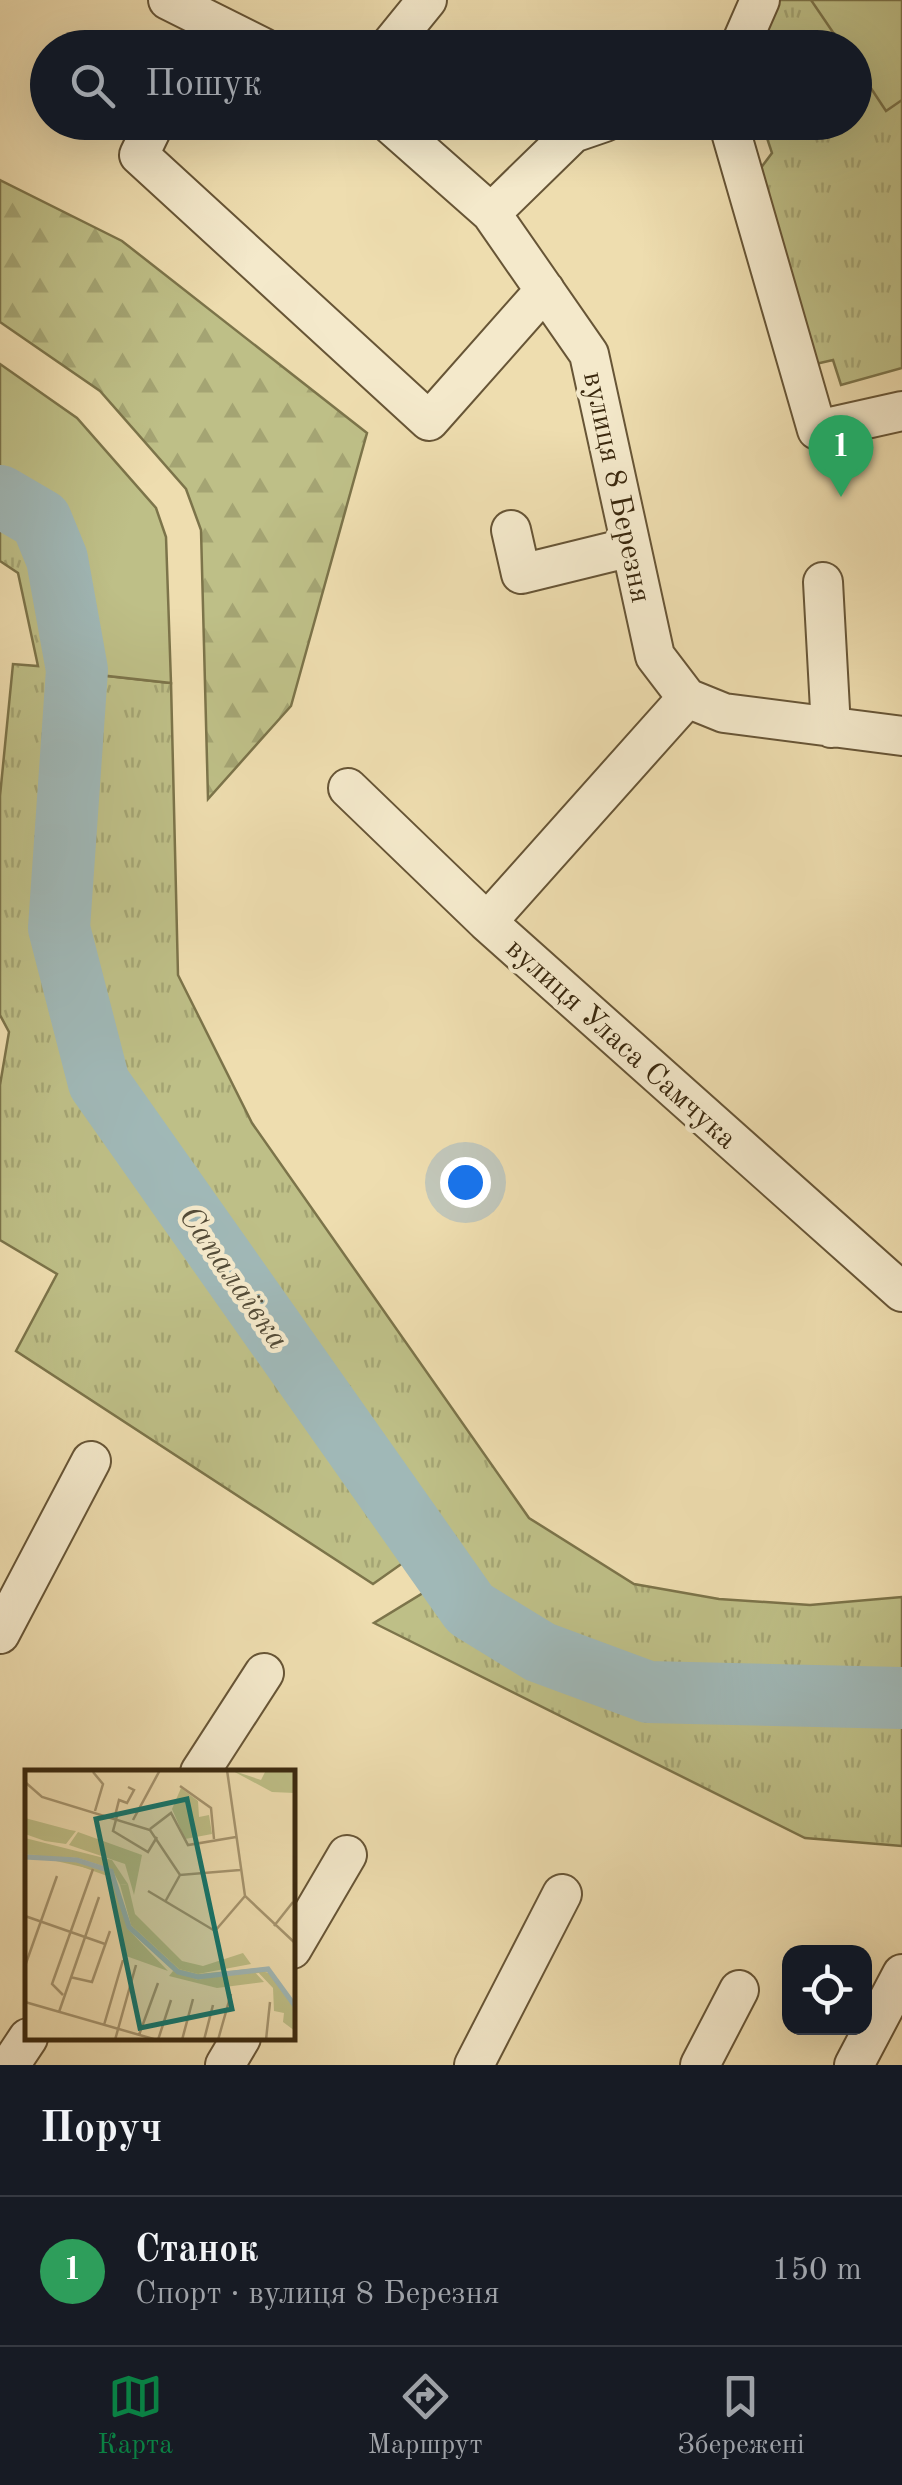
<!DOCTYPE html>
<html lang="uk">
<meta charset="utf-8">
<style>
:root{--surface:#171b24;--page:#242831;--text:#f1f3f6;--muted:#9ea1a6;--line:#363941;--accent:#0b8043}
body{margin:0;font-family:"Old Standard TT",serif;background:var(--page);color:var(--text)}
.controls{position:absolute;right:30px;bottom:30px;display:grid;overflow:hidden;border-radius:20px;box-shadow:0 10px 40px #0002}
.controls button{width:90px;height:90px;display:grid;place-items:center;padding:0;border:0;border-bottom:2px solid var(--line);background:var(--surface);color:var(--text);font:50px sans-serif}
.you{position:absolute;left:465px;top:1182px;width:35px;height:35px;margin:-25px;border:8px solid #fff;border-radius:50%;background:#1a73e8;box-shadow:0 0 0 15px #1a73e833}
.badge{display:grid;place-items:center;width:65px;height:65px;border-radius:50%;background:var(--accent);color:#fff;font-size:32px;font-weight:700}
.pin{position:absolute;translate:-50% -82px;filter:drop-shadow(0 2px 5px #0008)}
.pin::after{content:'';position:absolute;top:52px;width:35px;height:30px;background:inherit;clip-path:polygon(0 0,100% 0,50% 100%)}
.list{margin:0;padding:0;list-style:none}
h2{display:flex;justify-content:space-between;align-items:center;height:130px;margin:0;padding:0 40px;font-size:42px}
h2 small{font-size:32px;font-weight:400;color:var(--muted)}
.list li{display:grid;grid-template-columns:65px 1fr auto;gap:30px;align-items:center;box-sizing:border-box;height:150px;padding:0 40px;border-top:2px solid var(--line)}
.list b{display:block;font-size:38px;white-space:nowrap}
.list p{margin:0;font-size:32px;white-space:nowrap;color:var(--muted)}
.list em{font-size:32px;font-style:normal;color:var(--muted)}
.icon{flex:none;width:55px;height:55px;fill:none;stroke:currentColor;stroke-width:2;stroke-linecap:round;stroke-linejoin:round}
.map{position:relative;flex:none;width:902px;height:2065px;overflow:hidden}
.search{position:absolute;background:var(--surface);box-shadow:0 10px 40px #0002;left:30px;right:30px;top:30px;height:110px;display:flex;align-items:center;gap:25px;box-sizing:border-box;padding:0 35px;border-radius:55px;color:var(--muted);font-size:38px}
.sheet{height:280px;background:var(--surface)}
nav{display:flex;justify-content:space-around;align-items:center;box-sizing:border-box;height:140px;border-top:2px solid var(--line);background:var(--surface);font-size:28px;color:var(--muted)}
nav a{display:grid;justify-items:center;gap:5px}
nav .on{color:var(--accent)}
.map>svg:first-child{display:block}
.grass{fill:url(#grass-tufts);stroke:#7c744a;stroke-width:2.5}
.forest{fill:url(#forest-firs);stroke:#7c744a;stroke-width:2.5}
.wetland{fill:url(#wetland-marsh);stroke:#7c744a;stroke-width:2.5}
.green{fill:#bebf87;stroke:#7c744a;stroke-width:2.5}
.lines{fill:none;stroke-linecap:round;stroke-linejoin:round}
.river{stroke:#a0b8b7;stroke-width:62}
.minor-casing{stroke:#675536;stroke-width:42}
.minor{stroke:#f4e9cb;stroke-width:38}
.labels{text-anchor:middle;stroke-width:9;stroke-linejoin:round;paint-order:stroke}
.street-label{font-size:30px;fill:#3a280e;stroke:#f4e9cb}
.water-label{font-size:32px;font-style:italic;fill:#544c38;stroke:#f4e9cb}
.inset-river{fill:none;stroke:#a0b8b7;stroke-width:5}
.inset-road{fill:none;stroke:#a6956f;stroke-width:2.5}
.view{fill:#0f766e;fill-opacity:0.15;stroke:#0f766e;stroke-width:5}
.inset-edge{fill:none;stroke:#3a280e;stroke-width:5}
</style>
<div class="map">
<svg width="902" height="2065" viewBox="0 0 902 2065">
<defs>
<pattern id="grass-tufts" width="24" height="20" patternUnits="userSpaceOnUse" patternTransform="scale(2.5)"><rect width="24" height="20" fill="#bebf87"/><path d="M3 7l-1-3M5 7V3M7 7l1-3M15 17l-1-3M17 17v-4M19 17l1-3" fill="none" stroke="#a4a473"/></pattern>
<pattern id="forest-firs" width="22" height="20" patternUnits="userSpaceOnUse" patternTransform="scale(2.5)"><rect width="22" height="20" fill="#bebf87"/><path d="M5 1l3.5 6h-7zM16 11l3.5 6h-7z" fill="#a4a473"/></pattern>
<pattern id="wetland-marsh" width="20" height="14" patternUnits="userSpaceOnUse" patternTransform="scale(2.5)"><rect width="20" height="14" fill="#bebf87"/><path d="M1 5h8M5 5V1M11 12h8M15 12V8" fill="none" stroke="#a4a473"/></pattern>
</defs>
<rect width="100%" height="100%" fill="#eeddaf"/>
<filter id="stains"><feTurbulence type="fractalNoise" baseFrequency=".002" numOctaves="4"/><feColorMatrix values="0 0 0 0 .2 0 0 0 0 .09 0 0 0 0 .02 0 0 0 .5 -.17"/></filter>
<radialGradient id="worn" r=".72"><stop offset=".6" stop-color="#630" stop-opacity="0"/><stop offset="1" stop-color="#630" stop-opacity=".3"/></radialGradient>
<path class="grass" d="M770,0H902V368L841,385L833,360L807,366L760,169L772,153L762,123L854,122V48H748Z
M0,524L23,537L40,563L60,670L34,927L79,1092L407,1560L373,1584L16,1351L57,1274L0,1240V1085L9,1032L0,1015V796L13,664L38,666L18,573L0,561Z
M99,675L171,683L178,975L252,1123L529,1518L634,1584L719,1599L810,1605L902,1597V1676L652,1669L548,1627L486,1587L117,1075L78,929Z
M428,1590L455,1627L645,1721L902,1725V1846L805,1838L374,1623Z"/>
<path class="forest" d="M0,180L122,241L367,433L291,706L208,799L201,530L186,489L100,391L0,322Z"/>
<path class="wetland" d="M0,474L54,511L79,559L99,675L78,929L117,1075L460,1555L486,1587L548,1627L652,1669L902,1676V1725L645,1721L531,1676L455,1627L407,1560L79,1092L34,927L60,670L39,563L23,537L0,524Z"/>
<path class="green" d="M811,0H902V100L886,111L855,64L854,48L843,47Z
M0,364L77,418L156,508L166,537L171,683L99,675L79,559L54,511L0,474Z"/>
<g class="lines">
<path class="river" d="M0,496L41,520L57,559L77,670L59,928L99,1083L470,1609L540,1652L648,1692L902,1698"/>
<defs>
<path id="minor" d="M168,0L264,48
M388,48L427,0
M739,48L760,0
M155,122L139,155L429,421L545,290
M388,122L491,213L589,354L655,656L687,698L724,713L902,736
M728,122L817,430L902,411
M491,213L573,133L605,122
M511,530L521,574L631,547
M823,582L831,728
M348,788L487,922L902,1292
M487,922L687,698
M0,1634L91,1461
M200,1772L264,1673
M292,1949L347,1855
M10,2065L28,2038
M225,2065L241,2038
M474,2065L562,1894
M700,2065L739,1990
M854,2065L902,1974"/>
</defs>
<use href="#minor" class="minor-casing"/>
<use href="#minor" class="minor"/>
</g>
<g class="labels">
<g class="street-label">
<text transform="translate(618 487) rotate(78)" y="10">вулиця 8 Березня</text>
<text transform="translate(622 1043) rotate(42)" y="10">вулиця Уласа Самчука</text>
</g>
<g class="water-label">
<text transform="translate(235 1277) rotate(55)" y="11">Сапалаївка</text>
</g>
</g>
<g transform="translate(25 1770)">
<rect width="270" height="270" fill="#eeddaf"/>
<path d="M206,0L236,10L241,0H270V23L247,22ZM156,18L173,31L174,47L184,45L187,64L160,69L147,39ZM38,90L56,93L87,105L102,158L143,201L101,186L85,107ZM103,114L110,144L157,191L178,196L218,183L226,194L173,204L154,199L106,155L95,115ZM227,199L239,212L192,218L144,206L148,201L173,210ZM230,199L247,204L270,240V261L258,252L259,243L249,241L248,218Z" fill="#bebf87"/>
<path d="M0,48L45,60L51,61L41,74L20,71L0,64ZM53,62L117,85L109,125L100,94L44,75Z" fill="#bebf87"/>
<path d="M0,84L39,85L87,100L106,155L154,199L173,204L244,197L270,240L243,202L173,210L152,204L102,158L84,103Z" fill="#bebf87"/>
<path d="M0,68L87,90L103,114L95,115L87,99L53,88L0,84Z" fill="#bebf87"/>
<path class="inset-river" d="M0,87L52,90L86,101L104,157L153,202L173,207L243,199L270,236"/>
<path class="inset-road" d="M202,0L220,126L270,173M68,2L78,14L70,41M0,12L17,27L125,60L155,105L215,100M155,16L186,38L189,69M90,46L94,30L102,33L109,20L103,17M92,46L88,61L123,82L132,67M108,50L135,0M125,59L146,43L163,75L211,67M123,121L190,161L220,126M140,132L155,105M0,146L80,174M249,156L268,132M0,196L32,106M45,207L67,212L85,161M38,225L27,214L68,99M0,232L132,270M34,242L74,127M79,255L98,190M114,265L133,213M90,270L111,195M133,270L146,230M157,270L168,229M179,270L188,235M193,270L206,224M241,270L245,232"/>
<path class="view" d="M162,29L207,239L115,258L71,49Z"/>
<rect width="270" height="270" class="inset-edge"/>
</g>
<rect width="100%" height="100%" filter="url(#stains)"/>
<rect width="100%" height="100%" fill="url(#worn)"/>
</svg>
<div class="controls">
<button><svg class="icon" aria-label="locate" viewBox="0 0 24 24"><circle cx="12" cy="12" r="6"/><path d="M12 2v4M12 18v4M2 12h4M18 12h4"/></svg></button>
</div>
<div class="you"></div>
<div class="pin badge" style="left:841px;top:497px;background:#2e9e5b">1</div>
<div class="search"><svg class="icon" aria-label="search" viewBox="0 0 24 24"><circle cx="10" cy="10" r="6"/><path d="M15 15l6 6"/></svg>Пошук</div>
</div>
<section class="sheet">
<h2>Поруч<small></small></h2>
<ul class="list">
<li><span class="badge" style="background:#2e9e5b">1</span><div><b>Станок</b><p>Спорт · вулиця 8 Березня</p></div><em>150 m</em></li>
</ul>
</section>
<nav>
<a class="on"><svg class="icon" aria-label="map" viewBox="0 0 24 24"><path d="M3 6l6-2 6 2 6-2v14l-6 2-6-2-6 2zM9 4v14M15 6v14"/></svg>Карта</a>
<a><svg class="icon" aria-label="directions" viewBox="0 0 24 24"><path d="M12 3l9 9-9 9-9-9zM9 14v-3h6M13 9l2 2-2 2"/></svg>Маршрут</a>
<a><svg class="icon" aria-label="saved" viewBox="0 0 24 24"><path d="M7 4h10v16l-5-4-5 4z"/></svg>Збережені</a>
</nav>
